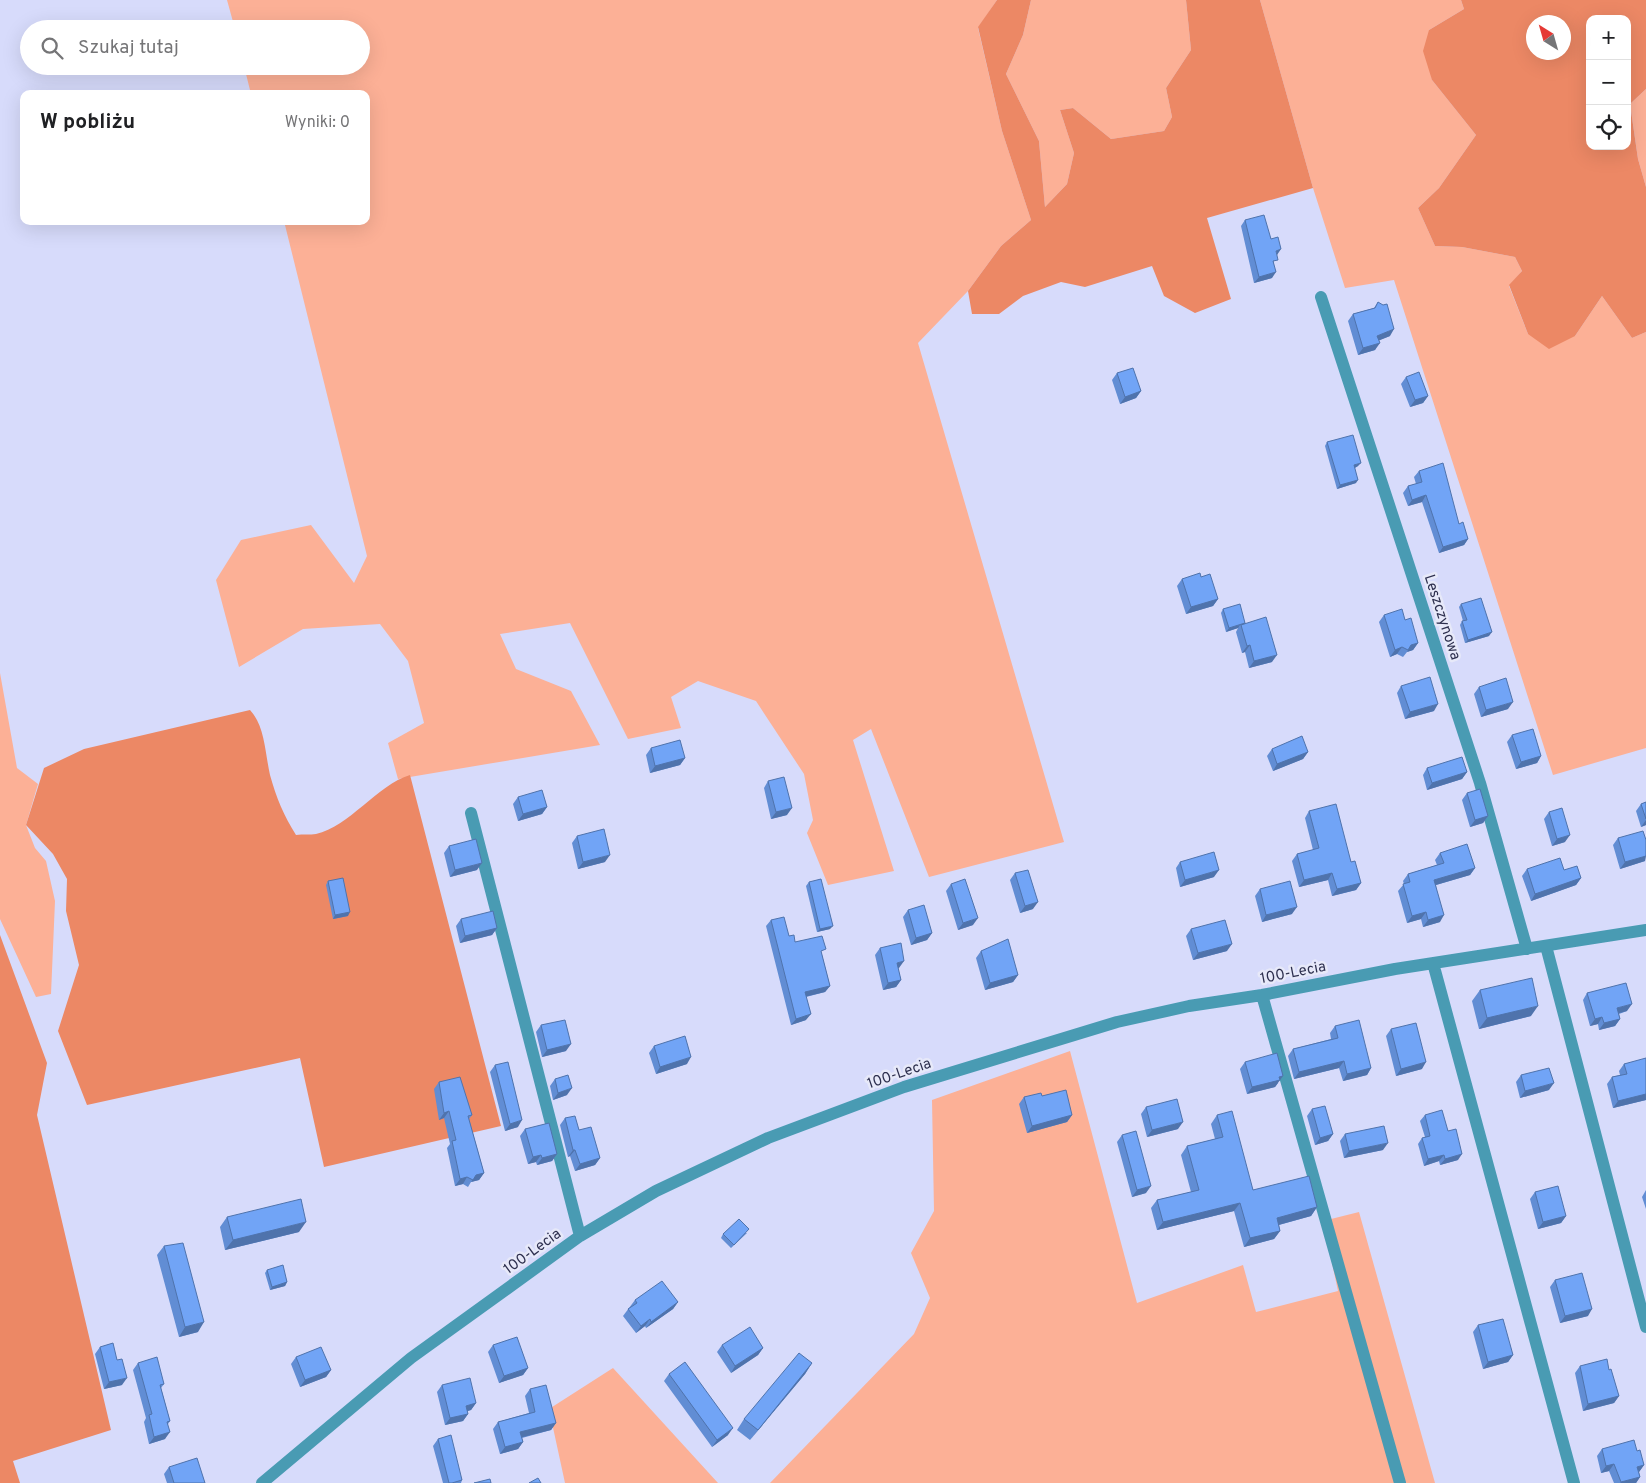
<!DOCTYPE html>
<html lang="pl">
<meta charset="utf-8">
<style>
:root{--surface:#fff;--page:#f6f6f6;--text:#202124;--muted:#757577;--line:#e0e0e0}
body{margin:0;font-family:Overpass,sans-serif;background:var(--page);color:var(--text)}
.controls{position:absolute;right:15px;top:15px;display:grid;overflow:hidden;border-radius:10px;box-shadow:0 5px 20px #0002}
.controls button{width:45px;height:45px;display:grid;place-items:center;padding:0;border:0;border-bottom:1px solid var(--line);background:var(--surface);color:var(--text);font:25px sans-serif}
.compass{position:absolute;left:1526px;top:15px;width:45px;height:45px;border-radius:50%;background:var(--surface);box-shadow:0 5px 20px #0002;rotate:323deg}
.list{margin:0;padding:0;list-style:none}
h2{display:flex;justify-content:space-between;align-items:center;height:65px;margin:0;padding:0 20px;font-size:21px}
h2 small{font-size:16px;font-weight:400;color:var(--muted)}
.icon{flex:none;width:28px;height:28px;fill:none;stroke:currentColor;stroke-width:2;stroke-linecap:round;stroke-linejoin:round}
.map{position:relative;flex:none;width:1646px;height:1483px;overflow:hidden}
.search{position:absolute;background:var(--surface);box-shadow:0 5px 20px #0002;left:20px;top:20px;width:350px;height:55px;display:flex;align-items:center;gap:12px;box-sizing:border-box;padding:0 18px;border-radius:28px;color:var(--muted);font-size:19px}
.panel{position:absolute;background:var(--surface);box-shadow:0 5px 20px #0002;left:20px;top:90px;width:350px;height:135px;border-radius:10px}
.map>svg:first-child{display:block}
.green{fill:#fcb096}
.forest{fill:#ec8865;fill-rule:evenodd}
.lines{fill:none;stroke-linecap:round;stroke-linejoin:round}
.minor{stroke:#499bb3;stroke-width:12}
.wall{fill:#618dd4}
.shaded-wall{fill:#4f73ac}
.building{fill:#71a4f6;stroke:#4f73ac}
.labels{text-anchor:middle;stroke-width:5;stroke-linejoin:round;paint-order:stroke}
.street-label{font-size:15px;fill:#2e304f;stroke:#e7e9f9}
</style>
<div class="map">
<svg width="1646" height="1483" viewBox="0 0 1646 1483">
<rect width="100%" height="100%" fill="#d7dbfb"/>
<path class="green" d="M227,0H997L978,28L1002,131L1031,220L1001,246L968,291L918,343L1064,842L929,877L871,729L853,740L894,871L828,885L807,833L813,820L804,774L756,701L698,681L671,697L681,728L628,739L570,623L500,634L516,669L571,691L600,745L398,779L388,743L424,723L408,661L380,624L303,629L239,667L216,580L241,540L311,525L354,583L367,556L284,221H366V94H251L244,66H361V29H235Z
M1031,0H1186L1191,50L1166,88L1172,117L1164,131L1111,139L1073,108L1060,110L1074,153L1067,184L1045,207L1039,141L1006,74L1023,35Z
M1260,0H1461L1464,9L1429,30L1432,80L1476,135L1439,188L1418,208L1435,246L1462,247L1515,257L1522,271L1509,286L1528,334L1575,336L1602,296L1632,338L1646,332V748L1553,775L1394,280L1345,288L1313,188Z
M1646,89V187L1638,159L1630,104Z
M0,673L17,768L38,784L26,825L35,848L46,861L55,901L51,994L36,997L0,919Z
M1070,1051L1137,1303L1243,1265L1256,1312L1338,1291L1323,1221L1359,1212L1435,1483H770L914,1334L930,1298L911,1253L934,1211L932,1100Z
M613,1368L718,1483H565L549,1409Z"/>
<path class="forest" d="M997,0H1031L1023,35L1006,74L1039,141L1045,207L1067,184L1074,153L1060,110L1073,108L1111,139L1164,131L1172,117L1166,88L1191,50L1186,0H1260L1313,188L1207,218L1231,299L1195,313L1164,296L1152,266L1085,287L1061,282L1023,296L999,314H972L968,291L1001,246L1031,220L1002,131L978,27Z
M1461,0H1646V89L1630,104L1638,159L1646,187V332L1632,338L1602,296L1575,336L1549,349L1528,334L1509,285L1522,271L1515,257L1462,247L1435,246L1418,208L1439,188L1476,135L1432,80L1423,51L1429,30L1464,9ZM1590,19H1627V146H1590ZM1564,22V52H1534V22Z
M250,710C265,726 265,753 270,775C276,797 284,816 296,835C303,834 310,835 316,834C349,827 377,785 410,775L501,1126L324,1167L300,1058L87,1105L58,1031L79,965L66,911L67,879L53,854L26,825L44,768L84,749Z
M0,935L47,1063L37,1115L111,1430L13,1461L20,1483H0Z"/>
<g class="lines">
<path class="minor" d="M1321,297L1480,783L1527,949
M471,813L580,1236
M1546,946L1646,1327
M1433,963L1574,1483
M1262,995L1400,1483
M262,1483L411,1358L580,1236L656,1191L768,1138L904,1087L1117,1022L1189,1006L1262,995L1395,969L1646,930"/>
</g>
<path class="wall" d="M1245,220L1271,239L1274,265L1272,278L1254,283L1241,226Z
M1378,302L1390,336L1379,340L1375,350L1358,355L1348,321L1353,314L1374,308Z
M1117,373L1141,391L1136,398L1120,404L1112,380Z
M1406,377L1428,396L1423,403L1410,407L1401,384Z
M1327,442L1358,466L1355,468L1356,483L1337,489L1325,446Z
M1419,471L1459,524L1468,539L1464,545L1439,553L1422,502L1408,506L1403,493L1408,486L1416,484L1414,477Z
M1201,577L1218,599L1213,606L1186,614L1177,586L1182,579Z
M1461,604L1489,636L1465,643L1460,625L1462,621H1463L1459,607Z
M1223,609L1245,623L1272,662L1249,668L1245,652L1242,653L1236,632L1238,628L1226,632L1221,613Z
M1384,615L1405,620L1418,643L1413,650L1407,652L1403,657L1397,654L1390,657L1379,622Z
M1401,686L1434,711L1405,719L1397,693Z
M1479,687L1508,709L1481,717L1474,694Z
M1512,735L1541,756L1537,763L1516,769L1507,742Z
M651,748L685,758L680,765L650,773L646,755Z
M1272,749L1308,752L1303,759L1273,771L1267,756Z
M1427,768L1467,772L1462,779L1427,790L1423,775Z
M768,781L787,815L771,819L764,788Z
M1467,793L1488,816L1483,823L1470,827L1462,800Z
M518,797L547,807L542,814L518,821L513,804Z
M1646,802V825L1641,827L1636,811L1641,804Z
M1309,811L1351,862L1361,883L1356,890L1332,896L1328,880L1299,887L1292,861L1297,854L1313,850L1305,818Z
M1549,812L1565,842L1552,846L1544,819Z
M577,836L605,862L578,869L572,843Z
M1618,838L1646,840L1645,861L1620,869L1613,845Z
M449,846L477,870L450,877L444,853Z
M1440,853L1475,868L1470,875L1436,885L1440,922L1423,927L1421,919L1407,923L1398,891L1404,884L1403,881L1408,874L1437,865L1435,860Z
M1180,862L1214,877L1180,887L1176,868Z
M1527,869L1564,870L1581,878L1576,885L1531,901L1522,876Z
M1015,873L1033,909L1020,913L1010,880Z
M328,881L348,916L333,919L326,885Z
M809,882L830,929L817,932L806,886Z
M951,884L973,925L958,930L946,891Z
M1260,889L1292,914L1262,922L1255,896Z
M908,910L932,933L927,940L911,945L903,917Z
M461,919L497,928L492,935L460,943L456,926Z
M771,920L795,942L822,955L830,986L825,992L806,997V1020L791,1025L766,926Z
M1191,929L1227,951L1193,960L1186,936Z
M880,948L899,968H898L901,980L896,987L883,990L875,955Z
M981,951L1018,975L1013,982L985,990L976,958Z
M1480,990L1531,1016L1479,1029L1472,1001Z
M1587,993L1627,1011L1619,1014L1620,1019L1615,1026L1599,1030L1598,1024L1590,1026L1583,1000Z
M541,1025L566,1051L542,1057L536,1032Z
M1335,1026L1371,1068L1367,1075L1343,1081L1339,1068L1294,1079L1288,1056L1293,1049L1331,1039L1330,1033Z
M1391,1029L1422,1069L1396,1076L1386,1036Z
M654,1046L687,1064L656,1074L649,1053Z
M1646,1060V1100L1613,1108L1607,1084L1612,1077L1620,1075L1619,1071L1624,1064Z
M1245,1062L1278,1083L1275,1087L1247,1094L1240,1069Z
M495,1065L518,1127L505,1131L490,1072Z
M1521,1075L1549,1090L1520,1098L1516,1082Z
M555,1079L567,1095L553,1100L550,1086Z
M439,1082L472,1115L469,1119L484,1173L479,1180L471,1182L468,1187L463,1184L455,1186L447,1148L450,1144L444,1118L439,1120L434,1089Z
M1042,1096L1072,1115L1067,1122L1027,1133L1019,1104L1024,1097Z
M1146,1107L1178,1129L1147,1137L1141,1114Z
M1312,1109L1333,1134L1328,1141L1315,1145L1307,1116Z
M1217,1115L1253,1190L1317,1207L1311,1216L1279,1225L1280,1231L1274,1239L1244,1247L1234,1211L1157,1230L1151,1208L1157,1200L1191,1192L1181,1155L1187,1146L1215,1139L1211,1124Z
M1425,1115L1448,1131L1458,1160L1440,1165L1439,1161L1424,1166L1418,1144L1422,1138L1425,1137L1420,1121Z
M565,1118L579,1130L600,1158L595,1165L575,1171L570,1156L568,1157L560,1125Z
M525,1129L557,1154L552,1161L537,1165L536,1162L528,1164L520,1136Z
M1345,1134L1383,1150L1344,1158L1340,1141Z
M1122,1135L1146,1193L1132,1197L1117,1142Z
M1646,1190V1209L1642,1197Z
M1535,1192L1566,1216L1561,1223L1538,1229L1530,1199Z
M227,1217L299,1232L225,1250L220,1227Z
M747,1233L731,1248L721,1238L723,1234Z
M164,1246L198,1332L179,1337L157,1255Z
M267,1270L287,1282L285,1286L270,1290L265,1273Z
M1555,1280L1588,1316L1560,1323L1550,1287Z
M635,1300L678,1302L673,1309L646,1328L645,1326L636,1333L623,1316Z
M1478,1325L1513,1355L1508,1362L1483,1369L1473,1332Z
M493,1345L528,1368L523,1375L499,1383L488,1352Z
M722,1345L763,1348L758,1355L731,1373L717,1352Z
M100,1347L122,1385L104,1389L95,1354Z
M296,1357L331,1370L326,1377L300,1387L291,1364Z
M138,1363L164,1384L161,1388L170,1421L168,1424L165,1439L149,1444L144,1422L146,1418L133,1370Z
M812,1363L805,1374L750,1440L737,1430L744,1419Z
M1580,1366L1619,1396L1614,1403L1583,1411L1575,1373Z
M669,1374L728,1435L712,1447L664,1381Z
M442,1385L476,1403L471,1410L467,1411L468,1414L463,1421L445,1425L437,1392Z
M530,1389L556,1423L551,1430L522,1438L523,1442L518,1449L500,1454L493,1429L498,1422L529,1413L525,1396Z
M438,1439L462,1480L461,1483H443L433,1446Z
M1602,1449L1637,1451L1644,1465L1639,1472L1640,1477L1636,1483H1614L1609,1471L1601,1473L1597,1456Z
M169,1467L205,1483H167L164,1474Z"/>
<path class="shaded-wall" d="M1281,249L1277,255L1276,251Z
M1276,272L1272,278L1254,283L1259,277Z
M1394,329L1390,336L1373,343L1377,336Z
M1380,343L1375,350L1358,355L1363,348Z
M1141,391L1136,398L1120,404L1125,397Z
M1428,396L1423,403L1410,407L1415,400Z
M1361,463L1358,466L1352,469L1354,465Z
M1358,480L1356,483L1337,489L1340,485Z
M1426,495L1422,502L1408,506L1412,500Z
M1468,539L1464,545L1439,553L1443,547Z
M1218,599L1213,606L1186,614L1191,607Z
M1240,625L1238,628L1226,632L1229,628Z
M1492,632L1489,636L1465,643L1468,640Z
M1418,643L1413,650L1407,652L1411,645Z
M1250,645L1245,652L1242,653L1247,646Z
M1402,647L1397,654L1390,657L1395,650Z
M1277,655L1272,662L1249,668L1254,661Z
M1513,702L1508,709L1481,717L1486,710Z
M1438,704L1434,711L1405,719L1410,712Z
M1308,752L1303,759L1273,771L1277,764Z
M1541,756L1537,763L1516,769L1521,762Z
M685,758L680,765L650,773L655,766Z
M1467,772L1462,779L1427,790L1432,783Z
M547,807L542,814L518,821L523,814Z
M792,808L787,815L771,819L776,812Z
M1488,816L1483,823L1470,827L1475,820Z
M1646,820V825L1641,827Z
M1570,835L1565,842L1552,846L1557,839Z
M610,855L605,862L578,869L583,862Z
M1646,856L1645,861L1620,869L1625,862Z
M482,863L477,870L450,877L455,870Z
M1475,868L1470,875L1429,887L1434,880Z
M1219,870L1214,877L1180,887L1185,880Z
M1332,873L1328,880L1299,887L1304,880Z
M1581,878L1576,885L1531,901L1535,894Z
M1361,883L1356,890L1332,896L1337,889Z
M1038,902L1033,909L1020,913L1025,906Z
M1297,907L1292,914L1262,922L1266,915Z
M350,912L348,916L333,919L335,915Z
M1426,912L1421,919L1407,923L1412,916Z
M1444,915L1440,922L1423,927L1428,920Z
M978,918L973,925L958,930L963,923Z
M833,926L830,929L817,932L820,929Z
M497,928L492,935L460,943L465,936Z
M932,933L927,940L911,945L916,938Z
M1232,944L1227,951L1193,960L1198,953Z
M904,961L899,968L892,970L897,963Z
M1018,975L1013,982L985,990L990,983Z
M901,980L896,987L883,990L888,983Z
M830,986L825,992L800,998L805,992Z
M1632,1004L1627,1011L1612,1015L1617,1008Z
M1538,1006L1531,1016L1479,1029L1487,1018Z
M811,1014L806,1020L791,1025L796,1019Z
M1602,1017L1598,1024L1590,1026L1595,1019Z
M1620,1019L1615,1026L1599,1030L1604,1023Z
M571,1044L566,1051L542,1057L547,1050Z
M691,1057L687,1064L656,1074L660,1067Z
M1344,1061L1339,1068L1294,1079L1299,1072Z
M1426,1062L1422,1069L1396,1076L1401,1069Z
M1371,1068L1367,1075L1343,1081L1347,1074Z
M1283,1076L1275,1087L1247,1094L1252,1087Z
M1554,1083L1549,1090L1520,1098L1525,1091Z
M572,1088L567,1095L553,1100L558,1093Z
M1646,1094V1100L1613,1108L1618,1101Z
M449,1111L444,1118L439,1120L444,1113Z
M1072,1115L1067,1122L1027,1133L1032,1126Z
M522,1120L518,1127L505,1131L510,1124Z
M1183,1122L1178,1129L1147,1137L1152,1130Z
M1333,1134L1328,1141L1315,1145L1320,1138Z
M1388,1143L1383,1150L1344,1158L1349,1151Z
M573,1150H575L570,1156L568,1157Z
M557,1154L552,1161L537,1165L542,1158Z
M1462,1154L1458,1160L1440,1165L1445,1159Z
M541,1155L536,1162L528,1164L533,1157Z
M1444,1155L1439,1161L1424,1166L1428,1159Z
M600,1158L595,1165L575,1171L580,1164Z
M484,1173L479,1180L471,1182L476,1175Z
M467,1177L463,1184L455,1186L460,1179Z
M1151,1186L1146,1193L1132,1197L1137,1190Z
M1240,1203L1234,1211L1157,1230L1163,1222Z
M1317,1207L1311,1216L1271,1227L1277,1218Z
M1566,1216L1561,1223L1538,1229L1543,1222Z
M306,1222L299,1232L225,1250L233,1240Z
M1280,1231L1274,1239L1244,1247L1250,1238Z
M287,1282L285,1286L270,1290L272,1287Z
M678,1302L673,1309L646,1328L651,1322Z
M1592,1309L1588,1316L1560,1323L1565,1316Z
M650,1319L645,1326L636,1333L641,1326Z
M204,1322L198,1332L179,1337L185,1327Z
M763,1348L758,1355L731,1373L735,1366Z
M1513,1355L1508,1362L1483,1369L1488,1362Z
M812,1363L805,1374L750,1440L758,1430Z
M528,1368L523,1375L499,1383L504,1376Z
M331,1370L326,1377L300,1387L305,1380Z
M127,1378L122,1385L104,1389L109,1382Z
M1619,1396L1614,1403L1583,1411L1588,1404Z
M476,1403L471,1410L461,1413L466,1406Z
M468,1414L463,1421L445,1425L450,1418Z
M556,1423L551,1430L515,1439L520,1432Z
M733,1428L728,1435L712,1447L717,1440Z
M170,1432L165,1439L149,1444L154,1437Z
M523,1442L518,1449L500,1454L505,1447Z
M1614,1464L1609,1471L1601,1473L1606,1466Z
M1644,1465L1639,1472L1637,1467Z
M1640,1477L1636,1483H1620L1621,1482Z"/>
<path class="building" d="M1264,215L1271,239L1278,237L1281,249L1276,251L1278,260L1273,261L1276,272L1259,277L1245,220Z
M1378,302L1383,305L1387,304L1394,329L1377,336L1380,343L1363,348L1353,314L1375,308Z
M1133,368L1141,391L1125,397L1117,373Z
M1419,372L1428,396L1415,400L1406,377Z
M1353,435L1361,463L1354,465L1358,480L1340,485L1327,442Z
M1443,463L1459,524L1463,522L1468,539L1443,547L1426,495L1412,500L1408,486L1422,482L1419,471Z
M1200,573L1201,577L1210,574L1218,599L1191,607L1182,579Z
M1481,598L1492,632L1468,640L1462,621L1467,620L1461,604Z
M1240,604L1245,623L1229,628L1223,609Z
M1402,609L1405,620L1411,618L1418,643L1411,645L1408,650L1402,647L1395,650L1384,615Z
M1266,617L1277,655L1254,661L1250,645L1247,646L1241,625Z
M1430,677L1438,704L1410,712L1401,686Z
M1506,678L1513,702L1486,710L1479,687Z
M1533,729L1541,756L1521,762L1512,735Z
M1302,736L1308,752L1277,764L1272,749Z
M680,740L685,758L655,766L651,748Z
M1462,757L1467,772L1432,783L1427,768Z
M784,777L792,808L776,812L768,781Z
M1480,789L1488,816L1475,820L1467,793Z
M542,790L547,807L523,814L518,797Z
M1646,802V819L1641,804Z
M1336,804L1351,862L1355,861L1361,883L1337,889L1332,873L1304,880L1297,854L1319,848L1309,811Z
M1562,808L1570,835L1557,839L1549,812Z
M604,829L610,855L583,862L577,836Z
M1643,831L1646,840V856L1625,862L1618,838Z
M476,839L482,863L455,870L449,846Z
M1467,844L1475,868L1434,880L1444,915L1428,920L1426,912L1412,916L1403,884L1410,882L1408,874L1444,863L1440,853Z
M1214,852L1219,870L1185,880L1180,862Z
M1560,858L1564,870L1577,866L1581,878L1535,894L1527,869Z
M1028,870L1038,902L1025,906L1015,873Z
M343,878L350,912L335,915L328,881Z
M821,879L833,926L820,929L809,882Z
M965,879L978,918L963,923L951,884Z
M1290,881L1297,907L1266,915L1260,889Z
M924,905L932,933L916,938L908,910Z
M493,911L497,928L465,936L461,919Z
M784,917L789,936L794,935L795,942L822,936L826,949L821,951L830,986L805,992L811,1014L796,1019L771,920Z
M1225,920L1232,944L1198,953L1191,929Z
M1008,939L1018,975L990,983L981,951Z
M901,943L904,961L897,963L901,980L888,983L880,948Z
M1532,978L1538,1006L1487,1018L1480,990Z
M1626,983L1632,1004L1617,1008L1620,1019L1604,1023L1602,1017L1595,1019L1587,993Z
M565,1020L571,1044L547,1050L541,1025Z
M1359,1020L1371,1068L1347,1074L1344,1061L1299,1072L1293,1049L1338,1038L1335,1026Z
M1416,1023L1426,1062L1401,1069L1391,1029Z
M685,1036L691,1057L660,1067L654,1046Z
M1277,1053L1283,1076L1279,1077L1280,1080L1252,1087L1245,1062Z
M1646,1058V1094L1618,1101L1612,1077L1627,1074L1624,1064Z
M508,1062L522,1120L510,1124L495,1065Z
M1549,1068L1554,1083L1525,1091L1521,1075Z
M568,1075L572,1088L558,1093L555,1079Z
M460,1077L472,1115L468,1116L484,1173L476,1175L473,1180L467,1177L460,1179L452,1141L456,1140L449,1111L444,1113L439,1082Z
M1066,1090L1072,1115L1032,1126L1024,1097L1041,1093L1042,1096Z
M1177,1099L1183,1122L1152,1130L1146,1107Z
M1325,1106L1333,1134L1320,1138L1312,1109Z
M1442,1110L1448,1131L1456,1129L1462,1154L1445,1159L1444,1155L1428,1159L1422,1138L1430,1136L1425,1115Z
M1232,1111L1253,1190L1309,1176L1317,1207L1277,1218L1280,1231L1250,1238L1240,1203L1163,1222L1157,1200L1199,1190L1187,1146L1223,1137L1217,1115Z
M575,1116L579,1130L591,1127L600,1158L580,1164L575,1150H573L565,1118Z
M549,1123L557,1154L542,1158L541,1155L533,1157L525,1129Z
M1384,1126L1388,1143L1349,1151L1345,1134Z
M1136,1131L1151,1186L1137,1190L1122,1135Z
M1558,1186L1566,1216L1543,1222L1535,1192Z
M301,1199L306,1222L233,1240L227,1217Z
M739,1219L749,1229L734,1245L723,1234Z
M183,1243L204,1322L185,1327L164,1246Z
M283,1265L287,1282L272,1287L267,1270Z
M1582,1273L1592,1309L1565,1316L1555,1280Z
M662,1281L678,1302L651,1322L650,1319L641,1326L628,1309L637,1303L635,1300Z
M1503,1319L1513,1355L1488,1362L1478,1325Z
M750,1327L763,1348L735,1366L722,1345Z
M517,1337L528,1368L504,1376L493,1345Z
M113,1343L117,1360L122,1359L127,1378L109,1382L100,1347Z
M321,1347L331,1370L305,1380L296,1357Z
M799,1353L812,1363L758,1430L744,1419Z
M157,1357L164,1384L160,1385L170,1421L167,1422L170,1432L154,1437L149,1415L152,1414L138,1363Z
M1607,1359L1609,1370L1611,1369L1619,1396L1588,1404L1580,1366Z
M685,1362L733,1428L717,1440L669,1374Z
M470,1378L476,1403L466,1406L468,1414L450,1418L442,1385Z
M546,1385L556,1423L520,1432L523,1442L505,1447L498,1422L535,1412L530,1389Z
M451,1435L462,1480L452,1483H449L438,1439Z
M1634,1440L1637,1451L1640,1450L1644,1465L1637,1467L1640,1477L1621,1482L1614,1464L1606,1466L1602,1449Z
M197,1458L205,1483H174L169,1467Z
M538,1478L541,1483H529Z
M490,1479L491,1483H474Z"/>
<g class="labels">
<g class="street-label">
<text transform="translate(1443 617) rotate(72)" y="5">Leszczynowa</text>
<text transform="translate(1293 972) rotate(-11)" y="5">100-Lecia</text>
<text transform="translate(899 1073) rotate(-19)" y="5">100-Lecia</text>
<text transform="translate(532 1251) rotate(-36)" y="5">100-Lecia</text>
</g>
</g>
</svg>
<div class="controls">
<button>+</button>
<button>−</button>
<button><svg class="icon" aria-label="locate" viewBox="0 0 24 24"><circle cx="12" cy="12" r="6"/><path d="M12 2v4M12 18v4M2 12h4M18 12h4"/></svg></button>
</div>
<svg class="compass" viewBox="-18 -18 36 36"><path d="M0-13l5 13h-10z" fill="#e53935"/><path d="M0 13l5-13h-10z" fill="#757577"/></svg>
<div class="search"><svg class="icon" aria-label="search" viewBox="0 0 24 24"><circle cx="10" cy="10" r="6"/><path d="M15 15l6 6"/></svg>Szukaj tutaj</div>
<section class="panel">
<h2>W pobliżu<small>Wyniki: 0</small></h2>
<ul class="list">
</ul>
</section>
</div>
